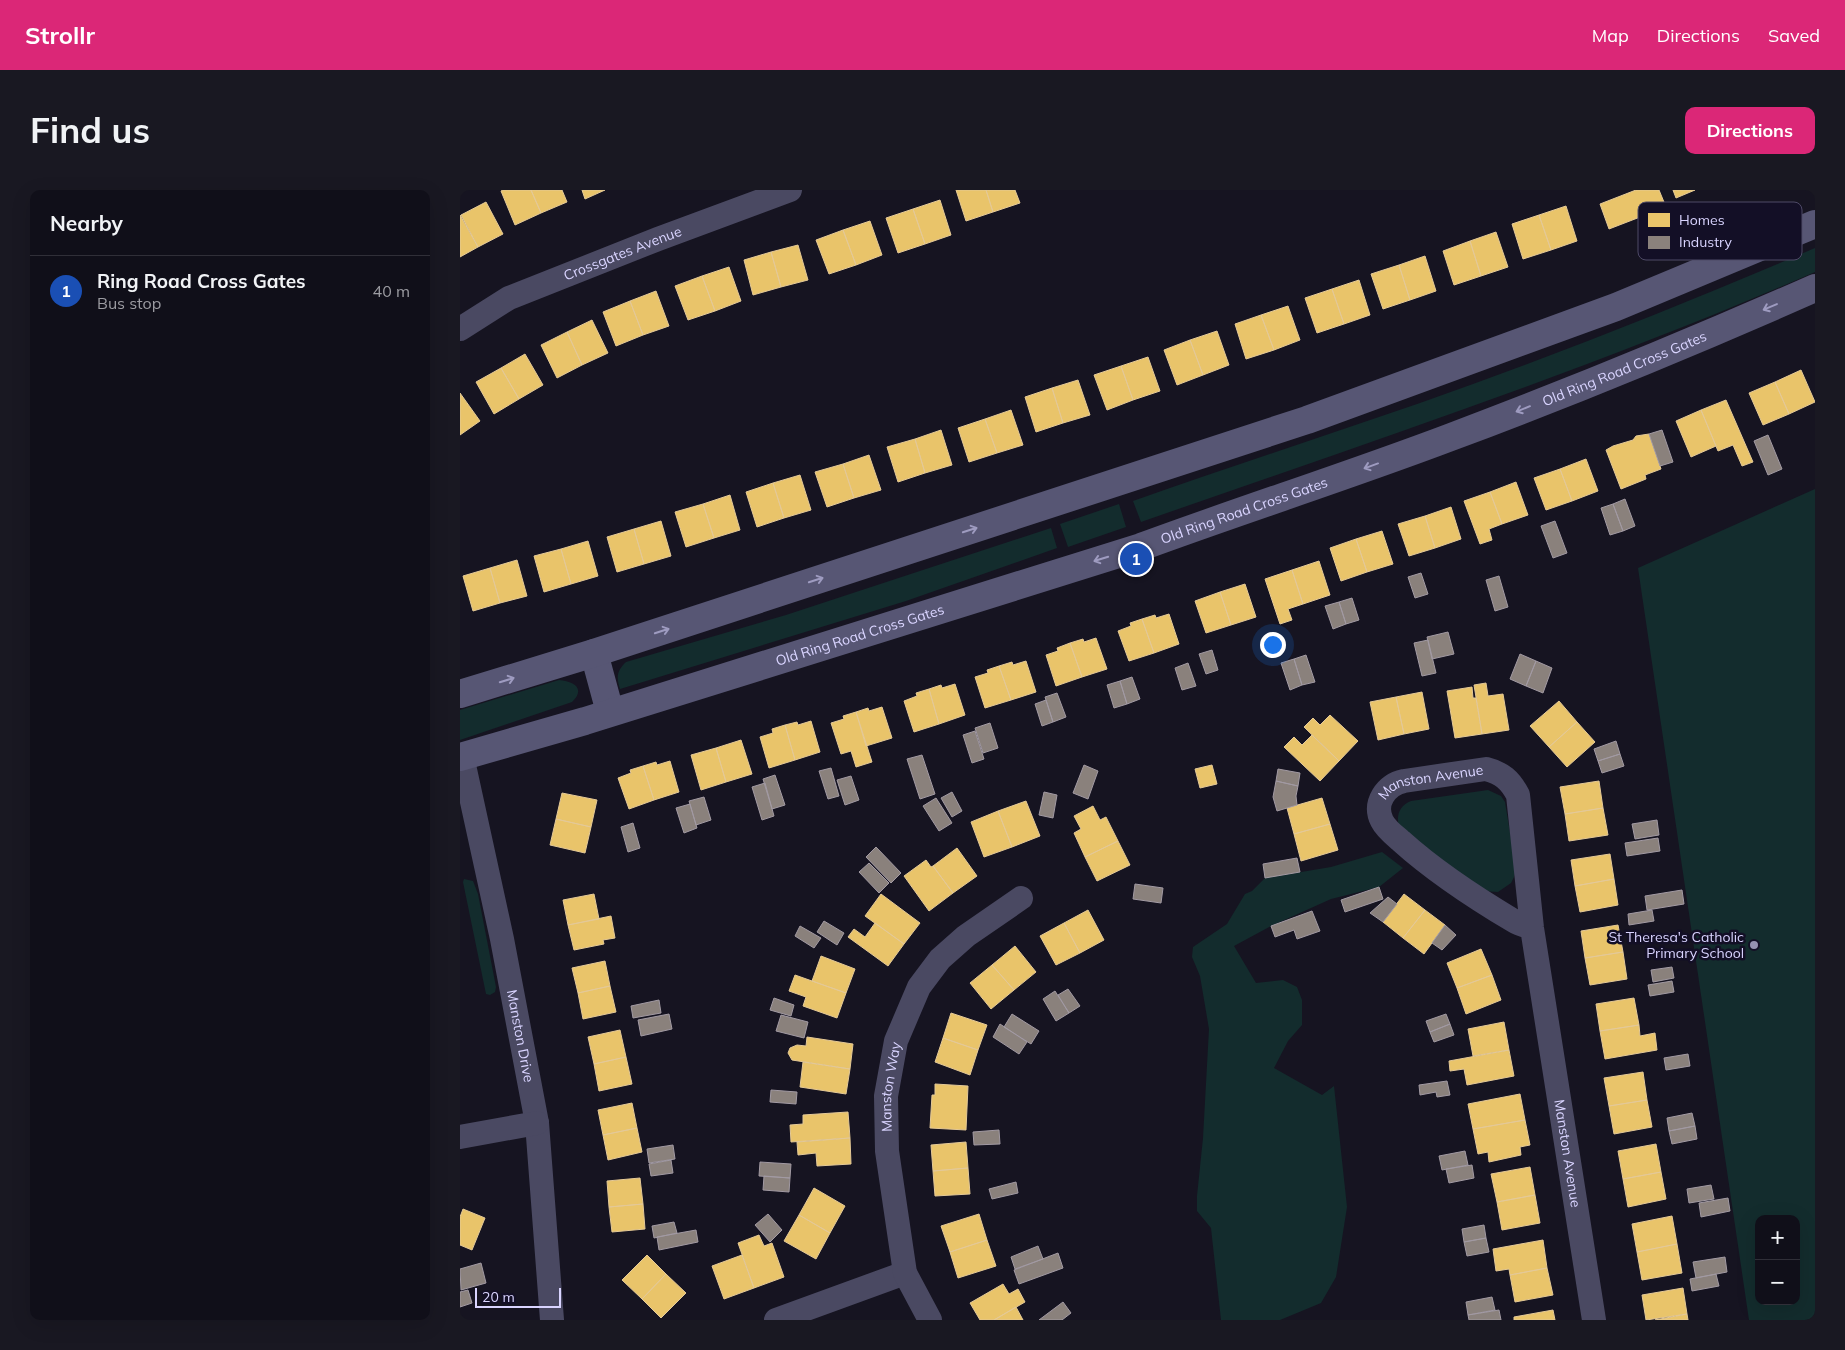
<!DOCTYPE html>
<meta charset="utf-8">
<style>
:root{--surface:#100f19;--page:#191822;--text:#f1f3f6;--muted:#9c9ca2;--line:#302f38;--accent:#db2777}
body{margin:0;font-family:Mulish,sans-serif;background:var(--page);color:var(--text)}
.controls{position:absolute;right:15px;bottom:15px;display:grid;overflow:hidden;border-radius:10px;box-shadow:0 5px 20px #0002}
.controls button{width:45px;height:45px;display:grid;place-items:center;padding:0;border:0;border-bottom:1px solid var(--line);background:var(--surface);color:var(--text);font:25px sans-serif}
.scale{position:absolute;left:15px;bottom:12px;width:86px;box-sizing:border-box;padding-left:5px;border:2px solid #d9d4ff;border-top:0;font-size:14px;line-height:18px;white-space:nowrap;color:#d9d4ff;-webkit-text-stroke:4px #130f26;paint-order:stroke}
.you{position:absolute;left:812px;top:454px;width:18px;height:18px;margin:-12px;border:4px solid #fff;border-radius:50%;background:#1a73e8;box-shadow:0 0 0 8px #1a73e833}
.badge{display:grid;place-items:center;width:32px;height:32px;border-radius:50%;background:var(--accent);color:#fff;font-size:16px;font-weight:700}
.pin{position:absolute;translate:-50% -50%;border:2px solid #fff;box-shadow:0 1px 5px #0006}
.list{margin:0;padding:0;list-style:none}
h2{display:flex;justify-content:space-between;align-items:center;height:65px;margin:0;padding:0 20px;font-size:21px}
h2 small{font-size:16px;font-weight:400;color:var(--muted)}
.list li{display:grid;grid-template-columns:32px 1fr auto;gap:15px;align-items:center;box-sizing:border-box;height:70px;padding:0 20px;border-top:1px solid var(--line)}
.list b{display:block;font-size:19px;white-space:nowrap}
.list p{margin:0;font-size:16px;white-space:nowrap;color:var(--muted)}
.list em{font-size:16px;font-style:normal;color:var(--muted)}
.map{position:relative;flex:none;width:1355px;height:1130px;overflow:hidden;border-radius:10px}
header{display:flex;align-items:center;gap:30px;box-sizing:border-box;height:70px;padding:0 25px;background:var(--accent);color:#fff}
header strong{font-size:24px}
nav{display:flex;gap:28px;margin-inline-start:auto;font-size:18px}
.intro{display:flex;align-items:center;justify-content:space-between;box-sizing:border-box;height:120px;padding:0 30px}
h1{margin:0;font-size:35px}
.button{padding:12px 22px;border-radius:10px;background:var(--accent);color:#fff;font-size:18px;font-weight:700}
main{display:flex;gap:30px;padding:0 30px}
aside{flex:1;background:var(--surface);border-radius:10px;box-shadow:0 5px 20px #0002}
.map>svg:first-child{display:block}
.green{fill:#132c2d;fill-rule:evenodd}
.homes{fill:#e9c46a;stroke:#e4c997}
.industry{fill:#8a817c;stroke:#a29aa3}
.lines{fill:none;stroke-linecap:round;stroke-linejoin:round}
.street{stroke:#4a4962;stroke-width:24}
.secondary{stroke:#575674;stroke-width:28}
.oneway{stroke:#9e9bc0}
.poi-dot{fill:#9591b1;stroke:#130f26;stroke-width:2}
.labels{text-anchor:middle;stroke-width:5;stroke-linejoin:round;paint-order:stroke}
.street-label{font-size:14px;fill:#d9d4ff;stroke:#130f26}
.poi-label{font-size:14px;fill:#d9d4ff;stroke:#130f26;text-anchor:end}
.key{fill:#130f26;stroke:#4e4a67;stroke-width:1}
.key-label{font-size:14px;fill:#d9d4ff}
</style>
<header>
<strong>Strollr</strong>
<nav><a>Map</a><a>Directions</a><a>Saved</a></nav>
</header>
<div class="intro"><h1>Find us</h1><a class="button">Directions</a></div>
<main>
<aside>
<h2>Nearby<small></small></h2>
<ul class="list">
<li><span class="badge" style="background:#1a4fb4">1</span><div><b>Ring Road Cross Gates</b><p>Bus stop</p></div><em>40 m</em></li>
</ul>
</aside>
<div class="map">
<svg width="1355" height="1130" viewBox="0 0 1355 1130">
<rect width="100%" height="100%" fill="#161421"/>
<path class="green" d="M1355,58V82C1135,178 907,253 681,332L673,311C769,277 865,246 960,213C1093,166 1225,114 1355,58Z
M1355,299V1130H1289L1178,378ZM1299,1029H1336V1111H1299Z
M659,314L666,337L608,357L600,334Z
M591,338L597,358L446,411L160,499C156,486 157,481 166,472L326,425Z
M99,490C114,491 126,499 112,512L0,550V520Z
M1028,600L1041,606L1045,612L1056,679L1054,687L1051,693L1038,702L1023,701L939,638C936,625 939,616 951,611Z
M922,662L943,678L919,697L871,709L811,736L774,756L796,793L823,790L837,797L842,810V835L828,851L814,878L862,905L874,896L887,1017L876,1087L861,1113L820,1130H761L751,1038L737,1021V1006L743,948L749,839L740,786L732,767L733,757L767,734L785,704L792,701L805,688L871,677Z
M4,689L13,691L18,704L36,797L35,802L30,805L26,804L3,692Z"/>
<path class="homes" d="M43,0H71L81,23L55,35L41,1Z
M71,0H102L107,12L81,23Z
M122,0H145L125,9Z
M496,0H526L533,22L506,31Z
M526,0H555L560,13L533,22Z
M1176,0H1199L1206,17L1149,39L1140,14Z
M1213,0H1235L1216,8Z
M480,10L491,45L465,54L453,19Z
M26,12L43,44L18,57L1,25Z
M1106,16L1117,51L1091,60L1079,25Z
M453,19L465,54L438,63L426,28Z
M0,25L18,57L0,67Z
M1079,25L1091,60L1063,69L1052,34Z
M410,31L422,65L396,75L383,40Z
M383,40L396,75L369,84L356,50Z
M1036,42L1048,77L1021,86L1010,51Z
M1010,51L1021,86L994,95L983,61Z
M338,55L348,90L321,97L311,62Z
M311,62L321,97L293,105L284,70Z
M965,66L976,101L950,110L939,75Z
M939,75L950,110L923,119L911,84Z
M269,77L281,111L255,121L242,86Z
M242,86L255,121L228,130L215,96Z
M899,90L910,125L884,134L872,99Z
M872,99L884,134L857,143L845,108Z
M196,101L209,136L183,145L170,111Z
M170,111L183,145L156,156L143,122Z
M828,116L840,150L814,160L801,125Z
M801,125L814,160L786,169L775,134Z
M132,130L148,163L122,175L107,142Z
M757,141L769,175L743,185L730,150Z
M107,142L122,175L97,188L81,155Z
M730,150L743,185L717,195L704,160Z
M65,164L83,195L59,209L41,178Z
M688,167L700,201L673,210L661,176Z
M661,176L673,210L647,220L634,185Z
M41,178L59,209L34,224L16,192Z
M1341,180L1355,212L1329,224L1315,192Z
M618,190L630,225L603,233L592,198Z
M1315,192L1329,224L1303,235L1289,203Z
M592,198L603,233L576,242L565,207Z
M0,203L20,231L0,245Z
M1266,210L1293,272L1282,276L1273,255L1258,261L1241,220Z
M551,220L563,255L537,263L525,229Z
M1241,220L1256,256L1231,267L1216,231Z
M525,229L537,263L509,272L498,238Z
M481,240L492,275L465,283L455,249Z
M1189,244L1201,279L1185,285L1186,289L1161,299L1146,260L1153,256L1173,250L1176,246Z
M455,249L465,283L438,292L427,257Z
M409,265L421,300L394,308L383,274Z
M1126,269L1138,301L1112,311L1100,279Z
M383,274L394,308L367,317L355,282Z
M1100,279L1112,311L1086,320L1074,288Z
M340,285L351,320L324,328L313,293Z
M1056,292L1068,325L1042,334L1030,302Z
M313,293L324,328L297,337L286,302Z
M1030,302L1042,334L1029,339L1032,350L1020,354L1004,311Z
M270,305L280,340L254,348L243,314Z
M243,314L254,348L226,357L215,322Z
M991,317L1001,349L975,358L965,326Z
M965,326L975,358L949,366L938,334Z
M201,331L211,366L184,374L174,339Z
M174,339L184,374L157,382L147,347Z
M922,341L933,374L907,382L896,349Z
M896,349L907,382L881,391L870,358Z
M128,351L138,386L111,394L101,359Z
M101,359L111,394L84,402L74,366Z
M57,370L67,406L40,413L30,378Z
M859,371L870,405L843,414L832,380Z
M30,378L40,413L13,421L3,386Z
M832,380L843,414L828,419L832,430L820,434L805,389Z
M785,394L796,427L771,435L760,402Z
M760,402L771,435L746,443L735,411Z
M709,424L719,454L694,463L682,429L695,425L696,428Z
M682,429L694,463L669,471L658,441L671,436L670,433Z
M636,448L647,479L622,487L610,453L623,449L624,452Z
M610,453L622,487L596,496L586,465L598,461L597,458Z
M566,471L576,502L551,510L539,476L552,472L553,475Z
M539,476L551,510L525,518L515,487L528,483L527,480Z
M1026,493L1028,506L1043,504L1049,540L1022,544L1014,495Z
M495,494L505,525L479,534L469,499L481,495L482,498Z
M1012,497L1013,508H1016L1022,544L995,548L987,501Z
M469,499L479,534L454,542L444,511L457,506L456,503Z
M962,502L969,539L944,544L936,507Z
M936,507L944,544L918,550L910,512Z
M1099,511L1117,532L1089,557L1070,536Z
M422,517L432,548L406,556L396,522L408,518L409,521Z
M396,522L412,572L396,577L391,561L381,564L371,533L384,529L383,526Z
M870,525L898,551L879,571L844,537L853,528L860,535Z
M351,531L360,562L335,570L325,535L337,532L338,535Z
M1117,532L1135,552L1107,577L1089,557Z
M325,535L335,570L309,578L300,547L313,543L312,539Z
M852,545L879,571L860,591L824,557L834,547L842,555Z
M281,550L292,584L266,592L256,558Z
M256,558L266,592L241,600L231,565Z
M210,571L219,602L194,610L183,576L196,572L197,575Z
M752,575L757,594L740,598L735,579Z
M183,576L194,610L169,619L158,588L171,583L170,580Z
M1139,591L1143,618L1105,624L1100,597Z
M102,603L137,610L131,637L96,629Z
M862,608L870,634L834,644L827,618Z
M566,611L580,646L552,657L538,621Z
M633,616L640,630L646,627L658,651L625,667L614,643L621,639L614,626Z
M1143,618L1148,645L1109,651L1105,624Z
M538,621L552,657L524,667L511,632Z
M96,629L131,637L125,663L90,655Z
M870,634L878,660L841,671L834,644Z
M658,651L670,675L637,691L625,667Z
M497,658L517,686L493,703L473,676Z
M1150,664L1154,689L1115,696L1111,670Z
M466,670L471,677L473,676L493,703L469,721L444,686Z
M1154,689L1158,715L1120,722L1115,696Z
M134,704L139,729L108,735L103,710Z
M421,704L460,733L444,754L405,726Z
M944,704L965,720L943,748L923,732Z
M628,720L644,750L620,763L604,733Z
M965,720L985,735L964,764L943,748Z
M151,726L155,748L143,750L144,754L114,760L108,735Z
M415,733L444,754L428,776L388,747L394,739L405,747Z
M604,733L620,763L596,775L580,746Z
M1158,735L1163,762L1125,768L1121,741Z
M555,756L576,782L554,800L532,775Z
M1021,759L1032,785L997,798L987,773Z
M1163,762L1167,789L1130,795L1125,768Z
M361,766L395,779L386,803L352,791Z
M145,771L150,796L118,803L112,778Z
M532,775L554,800L531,819L510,793Z
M335,785L386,803L377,828L343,816L346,807L329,801Z
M1032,785L1041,810L1006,824L997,798Z
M150,796L156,822L123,829L118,803Z
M1174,808L1179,835L1140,841L1136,814Z
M491,823L527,835L518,860L483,848Z
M1044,832L1049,860L1013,866L1008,839Z
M1179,835L1180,846L1195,843L1197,860L1145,869L1140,841Z
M160,840L166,867L134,874L128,847Z
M347,847L393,854L390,879L332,870L328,863L330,858L337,855L346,856Z
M483,848L518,860L510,885L475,872Z
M1049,860L1054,886L1007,895L1004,879L990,881L989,871Z
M166,867L172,894L139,901L134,874Z
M343,872L390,879L386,904L340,897Z
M1183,882L1187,910L1149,916L1144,888Z
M475,894L508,896L506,940L470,938L472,905H475Z
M1060,904L1065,930L1013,939L1008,914Z
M1187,910L1192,937L1154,944L1149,916Z
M172,913L177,938L143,945L138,920Z
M388,922L390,948L331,952L330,935L343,934V925Z
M1065,930L1070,955L1060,957L1061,965L1029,972L1028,962L1018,964L1013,939Z
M177,938L182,962L148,970L143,945Z
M390,948L391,974L357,976L356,963L338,965L337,952Z
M506,952L508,978L473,981L471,955Z
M1196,954L1201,982L1163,989L1158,961Z
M1070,977L1075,1005L1037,1012L1031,984Z
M508,978L510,1004L475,1006L473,981Z
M1201,982L1206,1009L1168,1017L1163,989Z
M180,988L183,1014L149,1017L147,991Z
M354,998L385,1016L370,1043L339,1025Z
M1075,1005L1080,1033L1042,1040L1037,1012Z
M183,1014L185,1039L152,1042L149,1017Z
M3,1019L25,1028L12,1060L0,1055V1027Z
M519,1024L527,1050L490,1062L481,1036Z
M339,1025L370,1043L356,1069L324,1051Z
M1212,1026L1217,1054L1177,1062L1172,1034Z
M299,1045L304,1056L312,1053L324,1087L294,1098L278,1053Z
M527,1050L536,1076L498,1088L490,1062Z
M1083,1050L1087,1078L1050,1085L1049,1079L1036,1081L1033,1059Z
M1217,1054L1222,1083L1182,1090L1177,1062Z
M187,1065L206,1084L182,1109L162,1090Z
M282,1065L294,1098L264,1109L252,1076Z
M1087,1078L1093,1105L1055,1112L1050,1085Z
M206,1084L226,1103L201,1128L182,1109Z
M543,1094L549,1104L558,1099L565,1112L534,1130H520L510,1113Z
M1223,1098L1227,1124L1186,1130L1182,1105Z
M556,1117L563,1130H534Z
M1093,1120L1095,1130H1054V1127Z
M1227,1124L1228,1130H1195Z"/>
<path class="industry" d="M1202,240L1213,272L1200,276L1189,244Z
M1308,245L1322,279L1308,285L1294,251Z
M1165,309L1175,336L1163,341L1153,314Z
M1153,314L1163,341L1150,345L1141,318Z
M1095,331L1107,363L1093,368L1081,336Z
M961,383L968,404L955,408L948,387Z
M1039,386L1048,417L1035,421L1026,390Z
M892,408L899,430L886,434L879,412Z
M879,412L886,434L873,439L865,416Z
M988,442L994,464L972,469L967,447Z
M968,450L976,483L962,486L954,453Z
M752,460L758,480L746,484L739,464Z
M1060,464L1076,471L1066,496L1050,489Z
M846,465L855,492L842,495L834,469Z
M834,469L842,495L830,500L821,473Z
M1076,471L1092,478L1083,503L1066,496Z
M728,473L736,496L722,500L715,478Z
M672,487L680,509L667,514L660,491Z
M660,491L667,514L654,518L647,495Z
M597,503L606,527L593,532L585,507Z
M586,510L593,532L582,536L575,514Z
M530,533L538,558L523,563L515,538Z
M515,541L524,569L512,573L503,545Z
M1156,551L1160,564L1138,571L1134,559Z
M1160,564L1164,576L1142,583L1138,571Z
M462,565L475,604L460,609L447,569Z
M624,575L638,581L628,609L613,603Z
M371,578L379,606L368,609L359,581Z
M818,579L840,583L838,596L816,591Z
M315,585L325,615L312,619L303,589Z
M391,586L399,610L385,615L377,590Z
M816,591L838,596L836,606L837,615L817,621L813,607Z
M305,593L314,626L302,630L292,597Z
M492,602L502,621L492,627L481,608Z
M584,602L597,605L593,628L579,625Z
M244,607L251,630L236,635L229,611Z
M476,608L492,633L479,641L463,616Z
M230,614L237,638L224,643L216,618Z
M1197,630L1199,645L1175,649L1172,634Z
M173,633L180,658L168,662L161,637Z
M1198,648L1200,661L1167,666L1165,653Z
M416,657L441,683L431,693L406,667Z
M837,668L840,682L805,688L803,674Z
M409,673L429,693L419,703L399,682Z
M675,694L703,698L701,713L673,709Z
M919,697L923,709L885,722L881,710Z
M1222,700L1224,714L1187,720L1185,706Z
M928,707L937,714L923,732L910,723Z
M1192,720L1194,731L1169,735L1168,724Z
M852,721L860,741L837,749L834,740L815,747L811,736Z
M364,731L384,743L377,755L357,742Z
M985,735L996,745L982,760L972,753Z
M340,736L361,748L354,758L335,746Z
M1212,777L1214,788L1193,792L1191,780Z
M1212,791L1214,802L1190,806L1188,795Z
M608,799L620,816L609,823L598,805Z
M595,801L609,823L596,831L583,809Z
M314,808L334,815L331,826L310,820Z
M199,810L201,823L173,828L171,816Z
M209,824L212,839L181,846L178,830Z
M552,824L579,841L571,854L544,837Z
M986,824L990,834L970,842L966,831Z
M321,825L348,832L344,848L316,841Z
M540,834L567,852L559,864L533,847Z
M990,834L994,845L974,852L970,842Z
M1228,864L1230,876L1206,880L1204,868Z
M987,891L990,905L977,907L976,902L960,905L959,895Z
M311,900L337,902L336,914L310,912Z
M1232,923L1235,936L1209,941L1207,928Z
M1235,936L1237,949L1212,954L1209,941Z
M539,940L540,954L514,955L513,942Z
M213,955L215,969L189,973L187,959Z
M1005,961L1008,975L982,980L979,966Z
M211,970L213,983L191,986L189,974Z
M300,972L331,974L330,988L299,986Z
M1012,975L1014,988L989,993L986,979Z
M304,986L330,988L329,1002L303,1000Z
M556,992L558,1003L532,1009L529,999Z
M1251,995L1254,1009L1229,1013L1227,999Z
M1268,1008L1270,1021L1241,1027L1239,1013Z
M308,1024L322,1040L310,1052L295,1035Z
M214,1032L217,1043L194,1048L192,1036Z
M1024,1035L1026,1048L1004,1052L1002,1039Z
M236,1040L238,1052L199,1060L197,1047Z
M1026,1048L1029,1062L1007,1066L1004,1052Z
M578,1056L583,1069L555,1079L551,1067Z
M598,1063L603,1078L559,1094L554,1080Z
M1265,1067L1267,1082L1236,1088L1233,1072Z
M21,1073L26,1093L1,1100L0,1079Z
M1256,1084L1259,1096L1232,1101L1230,1089Z
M8,1100L12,1113L0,1117V1102Z
M1032,1107L1035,1120L1008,1125L1006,1112Z
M603,1112L611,1123L602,1130H579Z
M1039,1120L1041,1130H1009L1008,1125Z"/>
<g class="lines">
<g class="street">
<path id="s1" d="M0,139L49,108L198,49L330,0"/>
<path id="s2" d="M2,566L42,749L77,933L92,1130"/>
<path id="s3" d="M1072,738C1066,736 1059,734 1054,731C1017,709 972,679 941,651C934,645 926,639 922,631C913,613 926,595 944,591L1026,579C1042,583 1050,590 1058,605L1072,738L1134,1130"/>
<path d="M0,947L77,933"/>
<path d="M316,1130L445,1083"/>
<path id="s4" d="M470,1130L445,1083L427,961L426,906L436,851L459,797L480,769L506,746L561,708"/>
</g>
<g class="secondary">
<path d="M134,463L150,522"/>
<path d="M0,504L134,463L847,230L1156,117L1355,34"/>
<path id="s5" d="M0,567L125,531L681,357C784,319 888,286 991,247C1114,201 1235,151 1355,98"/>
</g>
</g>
<defs><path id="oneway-shaft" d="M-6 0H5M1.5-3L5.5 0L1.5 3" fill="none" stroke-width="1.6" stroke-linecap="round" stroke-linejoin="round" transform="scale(1.25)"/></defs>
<g class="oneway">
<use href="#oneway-shaft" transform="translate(1310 117) rotate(157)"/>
<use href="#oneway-shaft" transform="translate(1063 219) rotate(158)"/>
<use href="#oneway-shaft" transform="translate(911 276) rotate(160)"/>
<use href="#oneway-shaft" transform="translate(510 340) rotate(-18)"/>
<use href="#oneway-shaft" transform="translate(641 369) rotate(163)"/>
<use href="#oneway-shaft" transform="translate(356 390) rotate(-18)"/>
<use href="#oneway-shaft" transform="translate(202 441) rotate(-18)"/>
<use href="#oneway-shaft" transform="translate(47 490) rotate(-17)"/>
</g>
<circle class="poi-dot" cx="1294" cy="755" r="5"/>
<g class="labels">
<g class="street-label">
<text dy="5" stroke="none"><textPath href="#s1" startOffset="180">Crossgates Avenue</textPath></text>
<text dy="5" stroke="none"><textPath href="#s5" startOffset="1228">Old Ring Road Cross Gates</textPath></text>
<text dy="5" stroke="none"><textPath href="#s5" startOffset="822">Old Ring Road Cross Gates</textPath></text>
<text dy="5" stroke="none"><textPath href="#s5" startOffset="418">Old Ring Road Cross Gates</textPath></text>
<text dy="5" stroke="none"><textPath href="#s3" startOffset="264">Manston Avenue</textPath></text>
<text dy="5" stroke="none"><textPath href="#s2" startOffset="286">Manston Drive</textPath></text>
<text dy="5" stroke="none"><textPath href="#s4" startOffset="241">Manston Way</textPath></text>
<text dy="5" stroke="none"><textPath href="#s3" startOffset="726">Manston Avenue</textPath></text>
</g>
<g class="poi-label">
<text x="1284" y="752">St Theresa's Catholic<tspan x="1284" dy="16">Primary School</tspan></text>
</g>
</g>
<rect x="1178" y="12" width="164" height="58" rx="8" class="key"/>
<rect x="1188" y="23" width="22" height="14" fill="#e9c46a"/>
<rect x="1188" y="46" width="22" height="13" fill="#8a817c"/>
<g class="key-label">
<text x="1219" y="35">Homes</text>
<text x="1219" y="57">Industry</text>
</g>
</svg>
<div class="controls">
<button>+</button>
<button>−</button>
</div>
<div class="scale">20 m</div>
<div class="you"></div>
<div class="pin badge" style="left:676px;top:369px;background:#1a4fb4">1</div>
</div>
</main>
